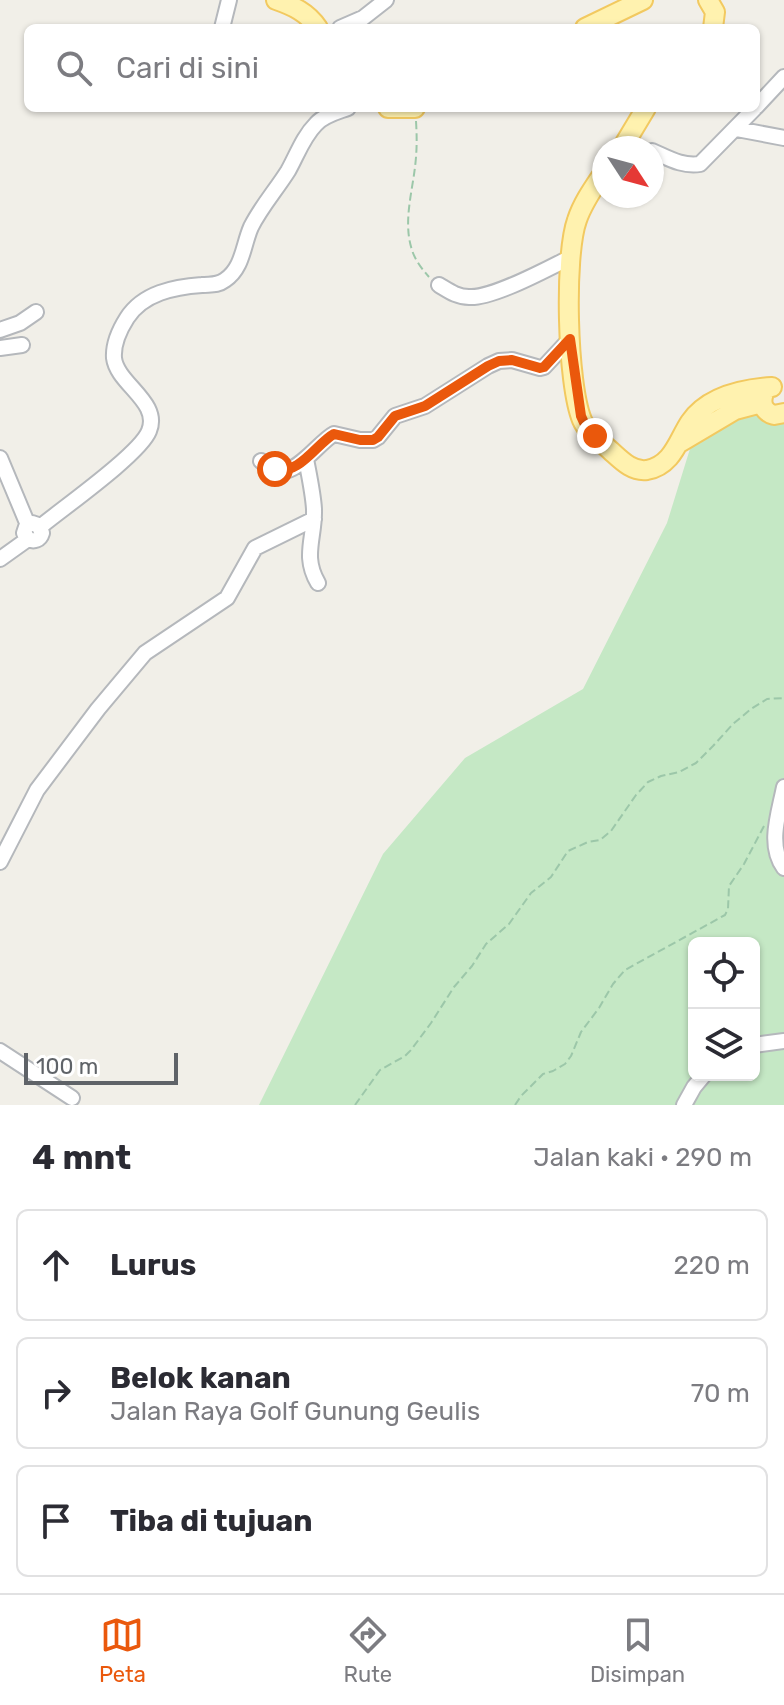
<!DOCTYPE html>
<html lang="id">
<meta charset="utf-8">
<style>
:root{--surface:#fff;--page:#f2f2f3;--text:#2b2b33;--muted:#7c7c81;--line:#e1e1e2;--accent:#ea580c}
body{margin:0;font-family:Rubik,sans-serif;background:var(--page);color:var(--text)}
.controls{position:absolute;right:24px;bottom:24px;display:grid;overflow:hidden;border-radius:12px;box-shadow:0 2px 6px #0004}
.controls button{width:72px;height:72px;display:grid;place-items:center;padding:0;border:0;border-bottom:2px solid var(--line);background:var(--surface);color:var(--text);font:40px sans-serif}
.compass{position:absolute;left:592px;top:136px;width:72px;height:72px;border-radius:50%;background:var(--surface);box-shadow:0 2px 6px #0004;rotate:126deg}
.scale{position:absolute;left:24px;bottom:20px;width:154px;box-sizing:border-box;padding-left:8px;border:4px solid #5f6368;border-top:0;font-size:22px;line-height:28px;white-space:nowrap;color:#5f6368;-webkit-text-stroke:6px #fff;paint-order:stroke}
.stop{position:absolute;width:24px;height:24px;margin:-18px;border:6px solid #ea580c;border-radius:50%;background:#fff}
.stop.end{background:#ea580c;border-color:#fff;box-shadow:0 2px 8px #0008}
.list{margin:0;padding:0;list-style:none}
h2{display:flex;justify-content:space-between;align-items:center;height:104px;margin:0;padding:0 32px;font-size:34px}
h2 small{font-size:26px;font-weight:400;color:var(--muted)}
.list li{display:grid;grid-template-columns:52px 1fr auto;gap:24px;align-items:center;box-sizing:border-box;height:112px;margin:0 16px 16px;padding:0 16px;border:2px solid var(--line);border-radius:12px}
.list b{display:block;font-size:30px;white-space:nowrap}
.list p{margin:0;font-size:26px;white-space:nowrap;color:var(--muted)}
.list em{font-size:26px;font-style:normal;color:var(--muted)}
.icon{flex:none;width:44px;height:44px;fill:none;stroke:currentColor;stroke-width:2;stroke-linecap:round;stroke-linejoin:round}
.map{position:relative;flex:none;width:784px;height:1105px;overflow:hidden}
.search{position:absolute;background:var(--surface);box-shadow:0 2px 6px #0004;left:24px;right:24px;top:24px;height:88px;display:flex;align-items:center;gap:20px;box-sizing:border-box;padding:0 28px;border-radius:12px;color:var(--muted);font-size:30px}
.sheet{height:488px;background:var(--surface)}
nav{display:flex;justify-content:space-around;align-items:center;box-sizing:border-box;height:112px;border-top:2px solid var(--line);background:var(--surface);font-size:22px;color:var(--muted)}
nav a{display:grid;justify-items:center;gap:4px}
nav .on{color:var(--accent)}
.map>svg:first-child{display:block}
.green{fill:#c5e8c5;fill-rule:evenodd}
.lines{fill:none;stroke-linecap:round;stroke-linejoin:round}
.minor-casing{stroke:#b5b8bc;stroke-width:18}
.major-casing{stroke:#f2c960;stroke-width:22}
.path{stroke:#9cc7a9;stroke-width:2;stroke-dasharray:8 4;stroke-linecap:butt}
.minor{stroke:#fff;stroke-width:14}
.major{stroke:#fff2af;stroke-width:18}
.route{stroke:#ea580c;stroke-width:10}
</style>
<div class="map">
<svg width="784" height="1105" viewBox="0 0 784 1105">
<rect width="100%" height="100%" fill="#f1efe8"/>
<path class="green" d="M731,401L784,414V1105H259L383,854L465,758L583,689L667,523L698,423ZM694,943H754V1075H694Z"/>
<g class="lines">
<defs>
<path id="minor" d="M222,28L229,0
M340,28L363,18L386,0
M756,107L784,77
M737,129L784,138
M652,151C668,158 683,167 700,164L755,108
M439,285C449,291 457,297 469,297C492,299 549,268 571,257
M0,330L20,323L36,312
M0,348L22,345
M0,458L28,525
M306,459C309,475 313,493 314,509C315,538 302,556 318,583
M261,461C266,464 273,469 279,471C297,475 320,441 334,434L360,440H373L378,437L395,416L425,406L488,366L499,361L512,360L540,368L544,367L570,339
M40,527C63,508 140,454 149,431C161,402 117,384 114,358C113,344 120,329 127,318C143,293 174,287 202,285C210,284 217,286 225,280C243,268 243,245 251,227C261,207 276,190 288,171C297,155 303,137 316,124C324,115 337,112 348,108
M0,559L28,539C34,542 40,540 42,533L38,525L32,523L26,527L24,533L28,539
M784,787C779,813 767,845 784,868
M0,862L37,790L98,709L145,653L227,598L255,548L314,519
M754,1045L784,1041
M0,1051L72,1098
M684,1105L694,1087L704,1075"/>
<path id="major" d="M276,0C293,6 307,12 318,28
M708,0L715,12L713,28
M585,28L643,0
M388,108H415
M622,148L646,108
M604,172C594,187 583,202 577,220C564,256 567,384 582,420C587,432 601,442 611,451C621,460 632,472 647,470C673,465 678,440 690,422C708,396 742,389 772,387
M764,393C760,404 764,412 774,415L784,413
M681,442L735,410L762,403"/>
</defs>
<use href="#minor" class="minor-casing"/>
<use href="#major" class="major-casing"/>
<path class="path" d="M416,121C417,137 417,151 415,167C412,193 403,223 412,250C415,260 422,269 429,277
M355,1105L380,1070L405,1056L411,1050L431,1023L454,987L472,966L486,944L509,924L531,893L551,877L568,851L588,842L600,840L611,831L636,795L648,782L661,776L679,772L696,763L713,746L733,724L751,709L767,699L784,698
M515,1105L521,1096L543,1074L553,1071L565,1064L571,1056L581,1032L599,1008L613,984L625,970L725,915L728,909L729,886L744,864L764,826"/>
<use href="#minor" class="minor"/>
<use href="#major" class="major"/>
</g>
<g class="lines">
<path class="route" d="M275,469C299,476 317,443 334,434L360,440H373L378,437L395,416L425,406L488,366L499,361L512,360L540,368L544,367L570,339L581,416L586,427L595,436"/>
</g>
</svg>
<div class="controls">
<button><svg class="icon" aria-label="locate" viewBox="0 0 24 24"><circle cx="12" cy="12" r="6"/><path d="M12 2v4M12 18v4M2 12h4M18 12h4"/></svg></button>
<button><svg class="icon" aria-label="layers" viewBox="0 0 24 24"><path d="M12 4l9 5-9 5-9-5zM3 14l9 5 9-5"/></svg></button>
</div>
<svg class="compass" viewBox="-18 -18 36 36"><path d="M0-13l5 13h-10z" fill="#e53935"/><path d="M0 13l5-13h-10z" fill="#7c7c81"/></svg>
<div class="scale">100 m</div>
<div class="stop" style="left:275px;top:469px"></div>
<div class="stop end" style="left:595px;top:436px"></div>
<div class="search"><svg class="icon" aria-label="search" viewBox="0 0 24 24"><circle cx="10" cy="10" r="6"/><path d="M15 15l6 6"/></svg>Cari di sini</div>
</div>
<section class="sheet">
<h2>4 mnt<small>Jalan kaki · 290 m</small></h2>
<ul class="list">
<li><svg class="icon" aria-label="ahead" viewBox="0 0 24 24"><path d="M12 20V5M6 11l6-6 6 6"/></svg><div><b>Lurus</b></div><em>220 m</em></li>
<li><svg class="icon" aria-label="right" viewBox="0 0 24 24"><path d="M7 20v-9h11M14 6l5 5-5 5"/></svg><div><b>Belok kanan</b><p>Jalan Raya Golf Gunung Geulis</p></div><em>70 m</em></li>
<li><svg class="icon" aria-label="arrive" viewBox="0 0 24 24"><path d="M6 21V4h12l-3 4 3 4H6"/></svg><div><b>Tiba di tujuan</b></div></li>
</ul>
</section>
<nav>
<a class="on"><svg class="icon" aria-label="map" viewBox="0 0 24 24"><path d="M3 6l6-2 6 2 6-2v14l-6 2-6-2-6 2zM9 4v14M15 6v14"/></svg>Peta</a>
<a><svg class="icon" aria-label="directions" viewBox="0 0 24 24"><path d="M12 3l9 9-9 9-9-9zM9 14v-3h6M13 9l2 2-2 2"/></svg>Rute</a>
<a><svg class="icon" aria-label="saved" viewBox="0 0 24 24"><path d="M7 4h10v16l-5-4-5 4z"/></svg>Disimpan</a>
</nav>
